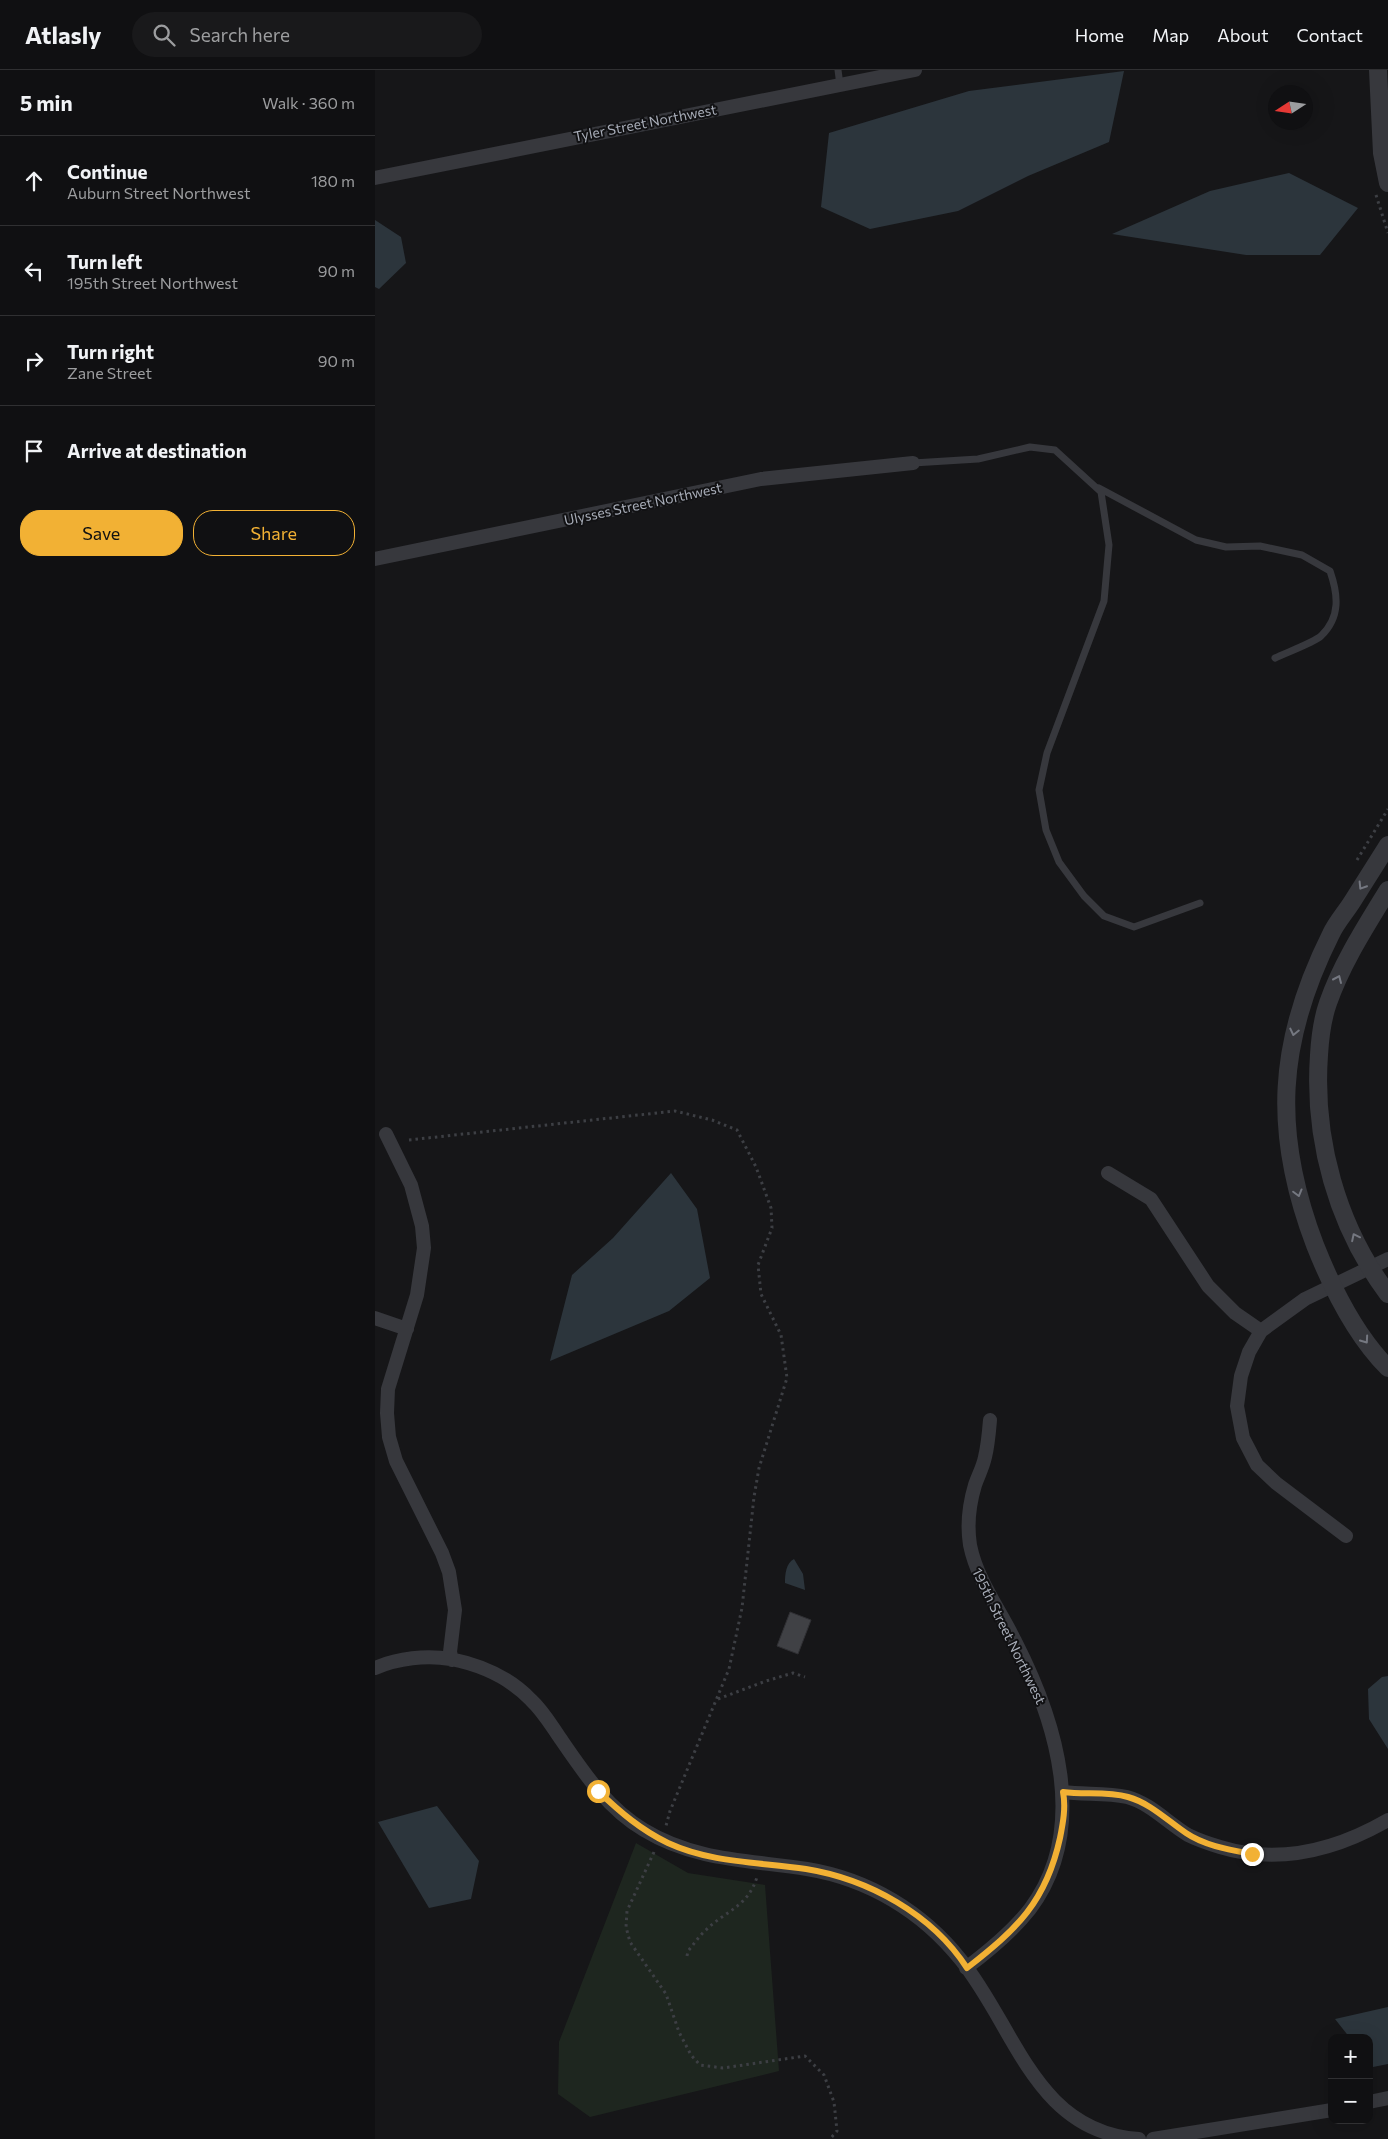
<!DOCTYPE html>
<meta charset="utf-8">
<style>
:root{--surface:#101012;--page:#19191b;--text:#f1f3f6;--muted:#9c9d9f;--line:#303032;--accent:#f2b134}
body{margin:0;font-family:Commissioner,sans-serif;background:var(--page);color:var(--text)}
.controls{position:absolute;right:15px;bottom:15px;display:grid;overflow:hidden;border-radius:10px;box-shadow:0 5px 20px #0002}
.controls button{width:45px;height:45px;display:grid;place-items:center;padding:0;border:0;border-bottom:1px solid var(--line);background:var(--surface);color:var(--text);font:25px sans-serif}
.compass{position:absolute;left:893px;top:15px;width:45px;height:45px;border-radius:50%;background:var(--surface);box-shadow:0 5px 20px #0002;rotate:258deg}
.stop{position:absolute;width:15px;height:15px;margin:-11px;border:4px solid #f2b134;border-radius:50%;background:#fff}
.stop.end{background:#f2b134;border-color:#fff;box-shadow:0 1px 5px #0008}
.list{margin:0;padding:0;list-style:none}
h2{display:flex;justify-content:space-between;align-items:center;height:65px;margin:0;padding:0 20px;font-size:21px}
h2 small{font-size:16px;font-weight:400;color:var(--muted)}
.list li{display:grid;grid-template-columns:32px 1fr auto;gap:15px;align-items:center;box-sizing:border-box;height:90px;padding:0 20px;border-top:1px solid var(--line)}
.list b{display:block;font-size:19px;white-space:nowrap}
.list p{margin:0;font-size:16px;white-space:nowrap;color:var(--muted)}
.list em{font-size:16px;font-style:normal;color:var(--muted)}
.actions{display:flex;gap:10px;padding:15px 20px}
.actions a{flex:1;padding:11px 0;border:1px solid var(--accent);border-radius:20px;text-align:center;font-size:18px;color:var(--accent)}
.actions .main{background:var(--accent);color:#111}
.icon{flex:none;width:28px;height:28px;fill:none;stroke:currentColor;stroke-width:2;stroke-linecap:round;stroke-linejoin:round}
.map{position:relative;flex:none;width:1013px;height:2069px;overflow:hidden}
header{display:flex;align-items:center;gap:30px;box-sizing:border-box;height:70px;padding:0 25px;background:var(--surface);border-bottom:1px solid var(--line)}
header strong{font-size:24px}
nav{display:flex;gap:28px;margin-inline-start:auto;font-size:18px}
.search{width:350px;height:45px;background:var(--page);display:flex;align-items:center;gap:12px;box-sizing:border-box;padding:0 18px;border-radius:28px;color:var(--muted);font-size:19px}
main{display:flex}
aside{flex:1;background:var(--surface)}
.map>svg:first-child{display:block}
.green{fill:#1e261f}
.water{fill:#2c353c}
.building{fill:#404145;stroke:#303034}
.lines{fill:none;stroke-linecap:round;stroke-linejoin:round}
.path{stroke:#3d3f44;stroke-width:3;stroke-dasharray:2.5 4;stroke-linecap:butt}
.service{stroke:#37383d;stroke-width:7}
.minor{stroke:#37383d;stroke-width:14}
.tertiary{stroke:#37383d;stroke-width:18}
.oneway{stroke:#757881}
.route{stroke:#f2b134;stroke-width:6}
.labels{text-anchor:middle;stroke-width:4;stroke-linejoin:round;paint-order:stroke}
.street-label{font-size:14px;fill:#a8adb8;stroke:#111113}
</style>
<header>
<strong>Atlasly</strong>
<div class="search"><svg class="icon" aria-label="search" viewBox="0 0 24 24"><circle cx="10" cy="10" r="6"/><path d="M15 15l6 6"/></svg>Search here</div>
<nav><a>Home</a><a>Map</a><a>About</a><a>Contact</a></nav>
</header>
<main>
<aside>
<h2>5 min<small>Walk · 360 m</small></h2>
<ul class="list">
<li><svg class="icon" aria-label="ahead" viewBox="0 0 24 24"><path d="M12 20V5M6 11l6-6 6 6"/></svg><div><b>Continue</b><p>Auburn Street Northwest</p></div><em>180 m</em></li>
<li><svg class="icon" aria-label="left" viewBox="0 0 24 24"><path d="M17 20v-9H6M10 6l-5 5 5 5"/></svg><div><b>Turn left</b><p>195th Street Northwest</p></div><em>90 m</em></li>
<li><svg class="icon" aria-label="right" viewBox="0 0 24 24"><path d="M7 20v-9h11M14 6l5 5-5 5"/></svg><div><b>Turn right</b><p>Zane Street</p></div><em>90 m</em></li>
<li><svg class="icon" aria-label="arrive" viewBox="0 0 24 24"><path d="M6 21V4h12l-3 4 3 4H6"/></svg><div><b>Arrive at destination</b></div></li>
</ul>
<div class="actions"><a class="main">Save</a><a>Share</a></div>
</aside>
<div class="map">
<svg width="1013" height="2069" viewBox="0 0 1013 2069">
<rect width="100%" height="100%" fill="#161618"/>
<path class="green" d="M261,1773L313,1803L390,1815L404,2001L215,2047L183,2024L184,1972Z"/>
<path class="water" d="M749,1L734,72L653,106L583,141L495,159L446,137L454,63L594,21Z
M914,103L983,138L945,185H871L737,164L835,121Z
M0,150L26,167L31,193L4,219L0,217Z
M296,1103L322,1139L335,1208L294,1241L175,1291L197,1205L238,1168Z
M419,1489L428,1504L430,1520L410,1513C410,1504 411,1493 419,1489Z
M1013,1606V1679L994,1649L993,1619L1007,1607Z
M62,1736L104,1791L96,1829L54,1838L3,1752Z
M1013,1937V1994L998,1997L994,1992V1968H975L960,1949Z"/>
<path class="building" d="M415,1542L436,1550L423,1584L402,1576Z"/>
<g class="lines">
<path class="path" d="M1001,125L1013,163
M982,790L1013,739
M34,1070L300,1041L337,1050L362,1060L381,1097L396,1138L397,1158L383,1195L386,1224L406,1265L412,1308L384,1398L379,1427L367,1538L354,1599L295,1741L291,1756
M343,1629L391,1611L418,1603L430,1607
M279,1782L252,1841L251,1857L255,1872L291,1924L304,1962L316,1985L325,1995L348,1998L430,1986L449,2005L459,2032L462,2061L455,2069
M312,1886L313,1881C319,1874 324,1866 331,1860C350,1841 373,1837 382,1807"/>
<path class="service" d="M463,0L465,15
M538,393L603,389L655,377L680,380L726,422L734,475L729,531L672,683L664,720L671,760L684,792L709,826L729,846L759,857L825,833
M724,418L821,470L851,477L885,476L927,485L955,501C963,524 966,547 946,566C938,573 910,583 900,588"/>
<path class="minor" d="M0,108L540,0
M0,489L386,409L538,393
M11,1064L36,1115L47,1156L49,1178L42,1225L13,1319L12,1343L14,1367L21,1391L67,1483L74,1502L80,1540L75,1582L77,1590
M733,1103L776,1129L833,1216L860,1243L886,1261
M0,1248L32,1259
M971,1466L901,1413L882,1395L868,1368L862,1336L866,1306L874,1282L886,1261L930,1229L1013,1189
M0,1598C23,1588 51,1585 76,1589C106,1595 135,1608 156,1630C168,1641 176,1655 185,1668C209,1703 232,1738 269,1760C320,1791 375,1790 432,1799C493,1809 547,1841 586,1890C641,1958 660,2062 764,2069
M688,1722C709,1725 731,1722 752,1727C775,1733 793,1753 813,1765C823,1770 835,1774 845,1777C904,1795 961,1780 1013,1750
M591,1898C615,1880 637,1862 655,1839C715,1759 681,1651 640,1571C625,1540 602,1510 595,1475C592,1456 594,1435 600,1415C603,1406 608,1397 610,1387C613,1375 614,1362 615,1350
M994,2032L1013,2028
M778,2069L957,2040"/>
<path class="tertiary" d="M1003,0L1007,83L1013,113
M1013,775C1001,794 989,813 977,832C970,843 961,853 956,864C902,972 897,1062 940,1175C957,1218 980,1265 1013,1298
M1013,820C991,856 967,893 953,933C947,950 945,968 944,985C938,1069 962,1156 1013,1224"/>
</g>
<defs><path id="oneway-chevron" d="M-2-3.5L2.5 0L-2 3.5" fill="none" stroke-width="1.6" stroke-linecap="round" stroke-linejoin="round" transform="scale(1.25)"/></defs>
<g class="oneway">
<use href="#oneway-chevron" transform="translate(987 816) rotate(122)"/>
<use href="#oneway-chevron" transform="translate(963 909) rotate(-66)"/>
<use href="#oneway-chevron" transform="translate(919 962) rotate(103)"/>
<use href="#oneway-chevron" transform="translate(923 1123) rotate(75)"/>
<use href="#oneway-chevron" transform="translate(980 1167) rotate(-116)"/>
<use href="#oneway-chevron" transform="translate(990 1270) rotate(55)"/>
</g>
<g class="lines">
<path class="route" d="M223,1721C245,1742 266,1760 293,1773C336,1793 384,1792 431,1799C493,1809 557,1844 592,1898C642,1859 671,1832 685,1768C688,1753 691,1737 688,1722C709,1725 732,1721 753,1727C775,1733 793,1751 811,1763C830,1776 856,1780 877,1784"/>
</g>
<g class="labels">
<g class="street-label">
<text transform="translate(270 53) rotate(-11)" y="5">Tyler Street Northwest</text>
<text transform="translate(268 434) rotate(-12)" y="5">Ulysses Street Northwest</text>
<text transform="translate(634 1566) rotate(64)" y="5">195th Street Northwest</text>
</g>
</g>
</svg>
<div class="controls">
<button>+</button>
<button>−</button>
</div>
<svg class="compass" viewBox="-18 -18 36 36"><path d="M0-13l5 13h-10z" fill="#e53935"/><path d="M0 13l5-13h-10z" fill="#9c9d9f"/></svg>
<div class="stop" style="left:223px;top:1721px"></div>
<div class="stop end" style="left:877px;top:1784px"></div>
</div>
</main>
